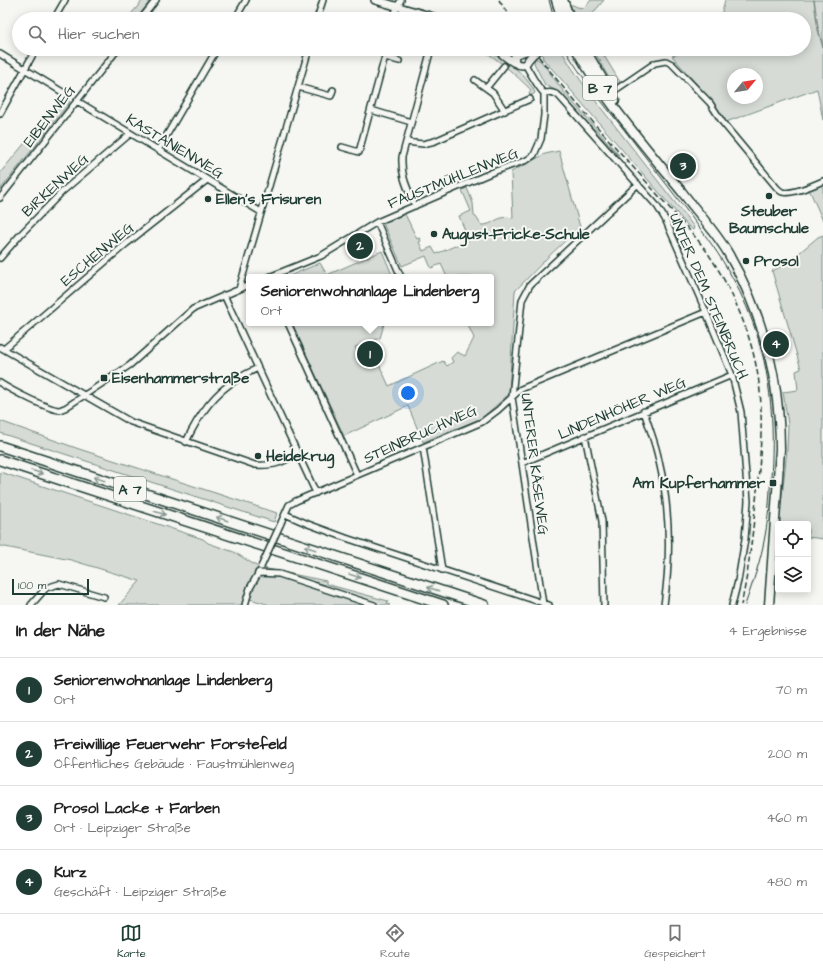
<!DOCTYPE html>
<html lang="de">
<meta charset="utf-8">
<style>
:root{--surface:#fff;--page:#f6f6f6;--text:#222;--muted:#767676;--line:#e0e0e0;--accent:#1f3d34}
body{margin:0;font-family:"Architects Daughter",sans-serif;background:var(--page);color:var(--text)}
.controls{position:absolute;right:12px;bottom:12px;display:grid;overflow:hidden;border-radius:4px;box-shadow:0 2px 10px #0003}
.controls button{width:36px;height:36px;display:grid;place-items:center;padding:0;border:0;border-bottom:1px solid var(--line);background:var(--surface);color:var(--text);font:20px sans-serif}
.compass{position:absolute;left:727px;top:68px;width:36px;height:36px;border-radius:50%;background:var(--surface);box-shadow:0 2px 10px #0003;rotate:60deg}
.scale{position:absolute;left:12px;bottom:10px;width:77px;box-sizing:border-box;padding-left:4px;border:2px solid #1f3d34;border-top:0;font-size:11px;line-height:14px;white-space:nowrap;color:#1f3d34;-webkit-text-stroke:3px #f6f6f2;paint-order:stroke}
.you{position:absolute;left:408px;top:393px;width:14px;height:14px;margin:-10px;border:3px solid #fff;border-radius:50%;background:#1a73e8;box-shadow:0 0 0 6px #1a73e833}
.badge{display:grid;place-items:center;width:26px;height:26px;border-radius:50%;background:var(--accent);color:#fff;font-size:13px;font-weight:700}
.pin{position:absolute;translate:-50% -50%;border:2px solid #fff;box-shadow:0 1px 4px #0006}
.popup{position:absolute;left:246px;top:274px;width:248px;height:52px;box-sizing:border-box;display:grid;place-content:center;border-radius:4px;background:var(--surface);filter:drop-shadow(0 1px 3px #0005);font-size:13px;white-space:nowrap;color:var(--muted)}
.popup b{font-size:15px;color:var(--text)}
.popup::after{content:'';position:absolute;left:50%;top:100%;margin-left:-8px;border:8px solid transparent;border-top-color:var(--surface)}
.list{margin:0;padding:0;list-style:none}
h2{display:flex;justify-content:space-between;align-items:center;height:52px;margin:0;padding:0 16px;font-size:17px}
h2 small{font-size:13px;font-weight:400;color:var(--muted)}
.list li{display:grid;grid-template-columns:26px 1fr auto;gap:12px;align-items:center;box-sizing:border-box;height:64px;padding:0 16px;border-top:1px solid var(--line)}
.list b{display:block;font-size:15px;white-space:nowrap}
.list p{margin:0;font-size:13px;white-space:nowrap;color:var(--muted)}
.list em{font-size:13px;font-style:normal;color:var(--muted)}
.icon{flex:none;width:22px;height:22px;fill:none;stroke:currentColor;stroke-width:2;stroke-linecap:round;stroke-linejoin:round}
.map{position:relative;flex:none;width:823px;height:605px;overflow:hidden}
.search{position:absolute;background:var(--surface);box-shadow:0 2px 10px #0003;left:12px;right:12px;top:12px;height:44px;display:flex;align-items:center;gap:10px;box-sizing:border-box;padding:0 14px;border-radius:22px;color:var(--muted);font-size:15px}
.sheet{height:308px;background:var(--surface)}
nav{display:flex;justify-content:space-around;align-items:center;box-sizing:border-box;height:56px;border-top:1px solid var(--line);background:var(--surface);font-size:11px;color:var(--muted)}
nav a{display:grid;justify-items:center;gap:2px}
nav .on{color:var(--accent)}
.map>svg:first-child{display:block}
.green{fill:#d6dbd6;stroke:#7a8c85;fill-rule:evenodd}
.lines{fill:none;stroke-linecap:round;stroke-linejoin:round}
.stream{stroke:#72847d;stroke-width:1.5}
.street-casing{stroke:#1f3d34;stroke-width:8}
.secondary-casing{stroke:#1f3d34;stroke-width:10}
.primary-casing{stroke:#1f3d34;stroke-width:11}
.highway-casing{stroke:#1f3d34;stroke-width:12}
.street{stroke:#f6f6f2;stroke-width:5}
.secondary{stroke:#f6f6f2;stroke-width:7}
.primary{stroke:#f6f6f2;stroke-width:8}
.highway{stroke:#f6f6f2;stroke-width:9}
.tram{stroke:#1f3d34;stroke-width:1}
.rail{stroke:#1f3d34;stroke-width:1.5;stroke-dasharray:6 3;stroke-linecap:butt}
.street-bridge-casing{stroke:#1f3d34;stroke-width:8;stroke-linecap:butt}
.street-bridge{stroke:#f6f6f2;stroke-width:5}
.oneway{stroke:#8a9a93}
.poi-dot{fill:#1f3d34;stroke:#f6f6f2;stroke-width:1.5}
.labels{text-anchor:middle;stroke-width:4;stroke-linejoin:round;paint-order:stroke}
.shield{fill:#f6f6f2;stroke:#60746d;stroke-width:1}
.shield-label{font-size:14px;font-weight:bold;fill:#1f3d34}
.street-label{font-size:15px;fill:#1f3d34;stroke:#f6f6f2}
.poi-label{font-size:15px;font-weight:bold;fill:#1f3d34;stroke:#f6f6f2;text-anchor:start}
</style>
<div class="map">
<svg width="823" height="605" viewBox="0 0 823 605">
<rect width="100%" height="100%" fill="#f6f6f2"/>
<filter id="ink" filterUnits="userSpaceOnUse"><feTurbulence type="fractalNoise" baseFrequency=".025" numOctaves="2"/><feDisplacementMap in="SourceGraphic" scale="8" xChannelSelector="R" yChannelSelector="G"/><feConvolveMatrix kernelMatrix="1 2 1 2 8 2 1 2 1" color-interpolation-filters="sRGB"/></filter>
<g filter="url(#ink)">
<path class="green" d="M143,0H151L136,19H127Z
M591,0H604L588,19H577L570,5H573L577,7L584,8Z
M725,0H823V120L817,89L726,122L715,105L672,56L691,49H804V19H720ZM733,74H757V98H733Z
M481,49H491L500,55L523,75L533,88L535,93L530,96L529,93L531,90C516,75 499,60 481,49Z
M550,49L561,50L572,68L594,99L694,227L693,230L688,226L562,80L543,59L542,53Z
M593,49H600L620,82L617,84L612,83L599,61L601,60H599Z
M535,58L541,61L564,92L619,155H618L562,95L557,91L545,85L535,65L534,62Z
M63,97L70,102L0,190V173Z
M559,151L580,227L548,257L515,291L509,394L482,418L423,442L408,406L344,436L292,323H387L384,324L380,338L355,347L363,365L377,360L389,386L443,361L447,366L453,362L451,358L457,352L465,356L474,338L467,323H491V277H447L441,264L431,268L426,256L402,266L383,223L405,214L417,239L420,238L421,241L419,242L423,251L432,247L436,254L469,240L459,216L471,211L462,190L467,188L473,203L474,216L476,217L481,225C494,226 497,214 513,218L511,172L545,154Z
M823,183V221L809,189Z
M823,235V539L808,537V524H779L787,450L788,424L783,392L798,390L796,371L801,369L772,271L786,264L818,237Z
M382,251L393,277H287L320,263L327,275Z
M0,421L79,449L277,513L274,522L0,433Z
M0,472L203,539L208,543L234,552L258,567L326,581V584L388,601L387,604L390,605H270L250,599L248,605H119L140,581L71,560L0,546Z"/>
<g class="lines">
<path class="stream" d="M814,0L818,29L823,47"/>
<defs>
<path id="street" d="M54,19L65,0
M141,19L156,0
M235,19L246,0
M317,19L323,0
M393,19L397,7L401,0
M0,54L64,93
M385,57L399,61
M525,64C529,71 540,91 544,93
M475,80L493,93L505,111
M298,87L331,96L333,90
M487,87L504,66
M544,93C550,92 554,92 559,96L657,206L665,219L706,312L732,375L741,412L748,501L745,539L738,581L732,605
M611,93L655,63L666,61L672,64L710,103L723,123L777,188C778,189 780,191 782,192C791,195 814,185 823,181
M77,101L261,212
M371,110L411,122
M0,114L36,49
M406,142L423,144L435,141L530,99
M342,147L359,152L387,49
M158,150L217,49
M0,198L118,49
M415,206C407,187 401,177 402,157L431,49
M377,222L401,277
M0,258L21,234L63,191L130,134
M269,277L321,256L377,222L493,172L527,160L534,155L541,139L544,115V93
M239,289L309,49
M224,295L316,493
M288,323L357,475
M0,347L131,422L255,465C275,466 281,463 297,454
M4,349L126,244L207,180
M0,383C11,390 47,409 59,410C60,410 64,408 65,408L130,365L193,309L249,285
M644,411C649,428 656,444 659,461C670,508 671,557 664,605
M585,436L602,521L604,605
M186,442C197,418 213,394 236,380C243,375 250,372 258,368
M423,447L442,570
M522,463L732,375
M285,514L308,524L346,538L549,605
M280,525L289,505L296,501L482,422L498,410L521,389L706,312
M258,573L279,574L374,605
M543,604L512,397L522,300L530,285L638,184
M31,605L46,588L59,584L104,597
M245,605L250,588L259,572"/>
<path id="secondary" d="M375,0L440,19
M496,49C502,53 520,71 526,63C530,57 533,53 540,49
M515,62C512,50 524,54 531,49"/>
<path id="primary" d="M556,0L562,19
M563,0L570,19
M576,49C605,101 645,146 682,192C697,212 715,231 728,253C763,314 780,378 780,449L769,605
M585,49L615,100"/>
<path id="highway" d="M0,446L484,605
M0,460L443,605"/>
</defs>
<use href="#street" class="street-casing"/>
<use href="#secondary" class="secondary-casing"/>
<use href="#primary" class="primary-casing"/>
<use href="#highway" class="highway-casing"/>
<use href="#street" class="street"/>
<use href="#secondary" class="secondary"/>
<use href="#primary" class="primary"/>
<use href="#highway" class="highway"/>
<path class="tram" d="M549,0L554,19
M565,49C581,77 602,102 622,127C649,162 676,196 702,231C763,312 779,390 770,490C769,505 768,521 765,536C761,560 753,582 745,605"/>
<path class="rail" d="M499,0L511,19
M533,49C571,100 615,146 657,194C673,212 690,230 705,249C737,295 760,353 761,409C762,440 759,471 756,501C752,536 749,571 741,605"/>
<defs>
<path id="street-bridge" d="M261,567L280,525"/>
</defs>
<use href="#street-bridge" class="street-bridge-casing"/>
<use href="#street-bridge" class="street-bridge"/>
</g>
<defs><path id="oneway-shaft" d="M-6 0H5M1.5-3L5.5 0L1.5 3" fill="none" stroke-width="1.6" stroke-linecap="round" stroke-linejoin="round"/></defs>
<g class="oneway">
<use href="#oneway-shaft" transform="translate(37 472) rotate(18)"/>
<use href="#oneway-shaft" transform="translate(99 479) rotate(-162)"/>
<use href="#oneway-shaft" transform="translate(160 513) rotate(18)"/>
<use href="#oneway-shaft" transform="translate(222 519) rotate(-162)"/>
<use href="#oneway-shaft" transform="translate(310 548) rotate(-162)"/>
<use href="#oneway-shaft" transform="translate(355 576) rotate(18)"/>
<use href="#oneway-shaft" transform="translate(433 589) rotate(-162)"/>
</g>
</g>
<g class="poi-dot">
<circle cx="769" cy="196" r="4"/>
<circle cx="208" cy="199" r="4"/>
<circle cx="434" cy="234" r="4"/>
<circle cx="746" cy="261" r="4"/>
<rect x="100" y="374" width="8" height="8" rx="2"/>
<circle cx="258" cy="456" r="4"/>
<rect x="769" y="479" width="8" height="8" rx="2"/>
</g>
<g class="labels">
<g class="shield">
<rect x="583" y="76" width="34" height="24" rx="3"/>
<rect x="114" y="477" width="32" height="24" rx="3"/>
</g>
<g class="shield-label">
<text x="600" y="93">B 7</text>
<text x="130" y="494">A 7</text>
</g>
<g class="street-label">
<text transform="translate(49 116) rotate(-52)" y="5">EIBENWEG</text>
<text transform="translate(175 146) rotate(31)" y="5">KASTANIENWEG</text>
<text transform="translate(453 178) rotate(-22)" y="5">FAUSTMÜHLENWEG</text>
<text transform="translate(55 185) rotate(-43)" y="5">BIRKENWEG</text>
<text transform="translate(97 254) rotate(-40)" y="5">ESCHENWEG</text>
<text transform="translate(709 296) rotate(67)" y="5">UNTER DEM STEINBRUCH</text>
<text transform="translate(622 408) rotate(-23)" y="5">LINDENHÖHER WEG</text>
<text transform="translate(420 434) rotate(-24)" y="5">STEINBRUCHWEG</text>
<text transform="translate(535 464) rotate(83)" y="5">UNTERER KÄSEWEG</text>
</g>
<g class="poi-label">
<text x="216" y="204">Ellen's Frisuren</text>
<text x="769" y="216" text-anchor="middle">Steuber<tspan x="769" dy="17">Baumschule</tspan></text>
<text x="442" y="239">August-Fricke-Schule</text>
<text x="754" y="266">Prosol</text>
<text x="112" y="383">Eisenhammerstraße</text>
<text x="266" y="461">Heidekrug</text>
<text x="765" y="488" text-anchor="end">Am Kupferhammer</text>
</g>
</g>
</svg>
<div class="controls">
<button><svg class="icon" aria-label="locate" viewBox="0 0 24 24"><circle cx="12" cy="12" r="6"/><path d="M12 2v4M12 18v4M2 12h4M18 12h4"/></svg></button>
<button><svg class="icon" aria-label="layers" viewBox="0 0 24 24"><path d="M12 4l9 5-9 5-9-5zM3 14l9 5 9-5"/></svg></button>
</div>
<svg class="compass" viewBox="-18 -18 36 36"><path d="M0-13l5 13h-10z" fill="#e53935"/><path d="M0 13l5-13h-10z" fill="#767676"/></svg>
<div class="scale">100 m</div>
<div class="you"></div>
<div class="pin badge" style="left:370px;top:354px">1</div>
<div class="popup"><b>Seniorenwohnanlage Lindenberg</b>Ort</div>
<div class="pin badge" style="left:360px;top:246px">2</div>
<div class="pin badge" style="left:683px;top:166px">3</div>
<div class="pin badge" style="left:776px;top:344px">4</div>
<div class="search"><svg class="icon" aria-label="search" viewBox="0 0 24 24"><circle cx="10" cy="10" r="6"/><path d="M15 15l6 6"/></svg>Hier suchen</div>
</div>
<section class="sheet">
<h2>In der Nähe<small>4 Ergebnisse</small></h2>
<ul class="list">
<li><span class="badge">1</span><div><b>Seniorenwohnanlage Lindenberg</b><p>Ort</p></div><em>70 m</em></li>
<li><span class="badge">2</span><div><b>Freiwillige Feuerwehr Forstefeld</b><p>Öffentliches Gebäude · Faustmühlenweg</p></div><em>200 m</em></li>
<li><span class="badge">3</span><div><b>Prosol Lacke + Farben</b><p>Ort · Leipziger Straße</p></div><em>460 m</em></li>
<li><span class="badge">4</span><div><b>Kurz</b><p>Geschäft · Leipziger Straße</p></div><em>480 m</em></li>
</ul>
</section>
<nav>
<a class="on"><svg class="icon" aria-label="map" viewBox="0 0 24 24"><path d="M3 6l6-2 6 2 6-2v14l-6 2-6-2-6 2zM9 4v14M15 6v14"/></svg>Karte</a>
<a><svg class="icon" aria-label="directions" viewBox="0 0 24 24"><path d="M12 3l9 9-9 9-9-9zM9 14v-3h6M13 9l2 2-2 2"/></svg>Route</a>
<a><svg class="icon" aria-label="saved" viewBox="0 0 24 24"><path d="M7 4h10v16l-5-4-5 4z"/></svg>Gespeichert</a>
</nav>
